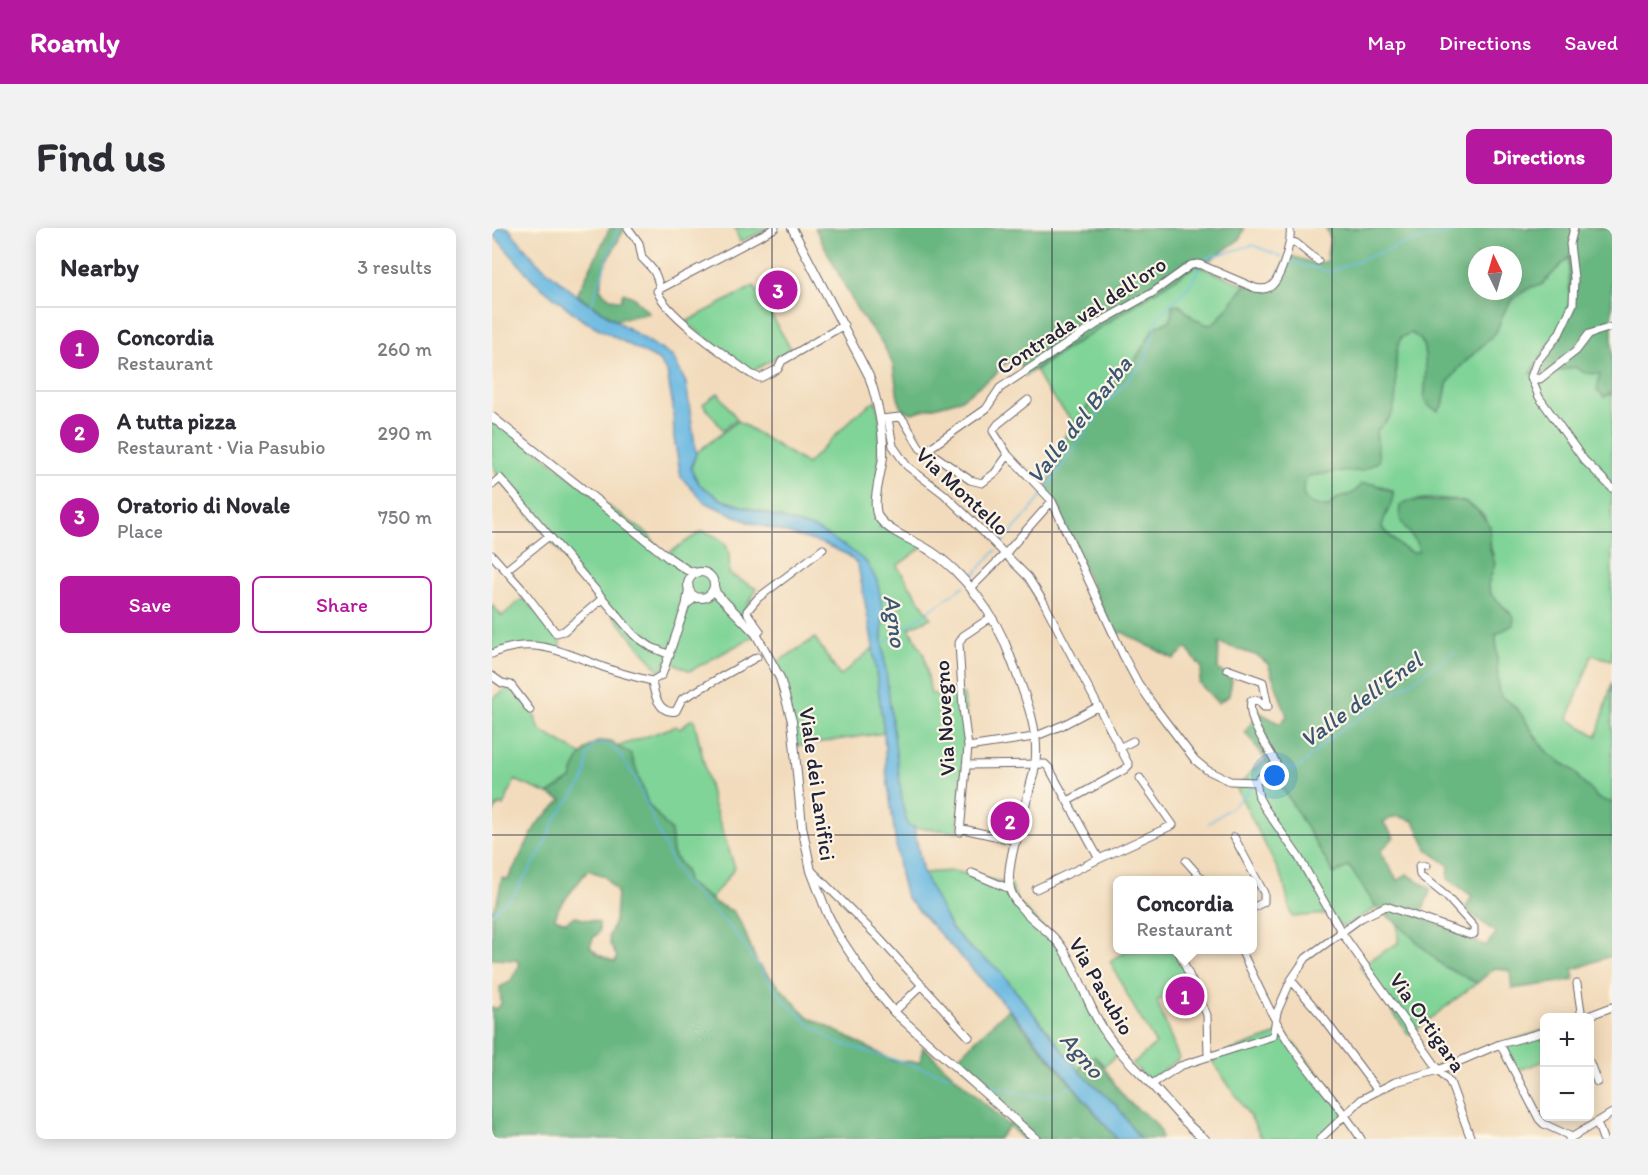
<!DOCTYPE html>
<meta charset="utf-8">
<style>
:root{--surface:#fff;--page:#f2f2f3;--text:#2b2b33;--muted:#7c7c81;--line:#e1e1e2;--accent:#b5179e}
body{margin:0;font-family:Itim,sans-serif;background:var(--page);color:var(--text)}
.controls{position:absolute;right:18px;bottom:18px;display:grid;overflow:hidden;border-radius:9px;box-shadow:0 3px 15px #0003}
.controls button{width:54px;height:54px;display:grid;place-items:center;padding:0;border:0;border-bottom:2px solid var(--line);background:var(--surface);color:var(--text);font:30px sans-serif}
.compass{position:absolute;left:976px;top:18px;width:54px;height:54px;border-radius:50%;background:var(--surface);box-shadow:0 3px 15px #0003;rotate:355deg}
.you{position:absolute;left:783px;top:548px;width:21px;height:21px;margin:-15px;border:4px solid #fff;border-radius:50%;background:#1a73e8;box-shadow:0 0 0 9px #1a73e833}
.badge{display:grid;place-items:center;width:39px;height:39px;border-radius:50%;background:var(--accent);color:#fff;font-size:20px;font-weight:700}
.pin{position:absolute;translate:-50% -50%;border:3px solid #fff;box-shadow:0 2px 6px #0006}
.popup{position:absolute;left:621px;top:648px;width:144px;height:78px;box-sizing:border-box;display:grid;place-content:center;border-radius:9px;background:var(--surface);filter:drop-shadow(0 2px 4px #0005);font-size:20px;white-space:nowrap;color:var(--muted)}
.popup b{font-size:22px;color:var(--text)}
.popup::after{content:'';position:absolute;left:50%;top:100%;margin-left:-12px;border:12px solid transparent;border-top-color:var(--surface)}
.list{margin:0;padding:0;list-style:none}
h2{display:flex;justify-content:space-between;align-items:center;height:78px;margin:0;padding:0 24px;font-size:26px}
h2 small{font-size:20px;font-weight:400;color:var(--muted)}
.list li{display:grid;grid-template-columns:39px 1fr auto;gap:18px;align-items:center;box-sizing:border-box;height:84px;padding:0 24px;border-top:2px solid var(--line)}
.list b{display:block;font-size:22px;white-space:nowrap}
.list p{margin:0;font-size:20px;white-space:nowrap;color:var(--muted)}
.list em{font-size:20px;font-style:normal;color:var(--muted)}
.actions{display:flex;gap:12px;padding:18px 24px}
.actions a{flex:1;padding:14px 0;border:2px solid var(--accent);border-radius:9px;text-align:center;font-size:21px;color:var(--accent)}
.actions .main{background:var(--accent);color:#fff}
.map{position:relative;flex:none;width:1120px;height:911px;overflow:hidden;border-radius:9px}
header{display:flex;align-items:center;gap:36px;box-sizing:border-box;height:84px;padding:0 30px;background:var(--accent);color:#fff}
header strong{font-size:28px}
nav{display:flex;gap:33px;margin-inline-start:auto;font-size:21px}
.intro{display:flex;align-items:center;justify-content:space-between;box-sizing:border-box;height:144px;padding:0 36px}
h1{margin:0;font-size:42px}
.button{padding:15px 27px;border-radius:9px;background:var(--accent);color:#fff;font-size:21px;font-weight:700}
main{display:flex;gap:36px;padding:0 36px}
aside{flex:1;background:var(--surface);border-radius:9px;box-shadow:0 3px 15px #0003}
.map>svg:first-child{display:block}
.green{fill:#80d498;stroke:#517b6a;stroke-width:1.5}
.forest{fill:#68b680;stroke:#456c5e;stroke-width:1.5;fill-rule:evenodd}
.water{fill:#67b8e2;stroke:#446d8e;stroke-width:1.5}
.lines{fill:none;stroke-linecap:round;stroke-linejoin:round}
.stream{stroke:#67b8e2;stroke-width:1.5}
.minor-casing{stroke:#6b6368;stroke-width:9}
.major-casing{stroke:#6b6368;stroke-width:10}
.minor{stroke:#fff;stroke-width:7}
.major{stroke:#fff;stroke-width:8}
.grid{fill:none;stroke:#22223b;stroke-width:1.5;stroke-opacity:0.55}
.labels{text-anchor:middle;stroke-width:4.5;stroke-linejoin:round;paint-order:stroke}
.street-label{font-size:22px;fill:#22223b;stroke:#fcf5e5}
.water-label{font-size:24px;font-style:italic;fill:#3a5675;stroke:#fcf5e5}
</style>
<header>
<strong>Roamly</strong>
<nav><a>Map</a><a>Directions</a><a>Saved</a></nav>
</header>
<div class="intro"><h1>Find us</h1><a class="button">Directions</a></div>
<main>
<aside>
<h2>Nearby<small>3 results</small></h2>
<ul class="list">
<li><span class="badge">1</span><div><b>Concordia</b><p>Restaurant</p></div><em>260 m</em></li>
<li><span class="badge">2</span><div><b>A tutta pizza</b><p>Restaurant · Via Pasubio</p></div><em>290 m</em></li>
<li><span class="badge">3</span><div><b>Oratorio di Novale</b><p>Place</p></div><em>750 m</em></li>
</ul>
<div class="actions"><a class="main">Save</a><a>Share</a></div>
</aside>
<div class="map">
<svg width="1120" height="911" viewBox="0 0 1120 911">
<rect width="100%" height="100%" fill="#fcf5e5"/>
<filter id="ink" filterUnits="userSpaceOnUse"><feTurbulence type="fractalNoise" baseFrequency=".0167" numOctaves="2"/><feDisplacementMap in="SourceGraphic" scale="12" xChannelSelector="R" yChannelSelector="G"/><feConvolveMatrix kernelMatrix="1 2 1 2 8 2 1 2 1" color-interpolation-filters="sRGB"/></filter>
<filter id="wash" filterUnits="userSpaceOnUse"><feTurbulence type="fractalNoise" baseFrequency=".008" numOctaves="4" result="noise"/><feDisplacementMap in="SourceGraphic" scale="24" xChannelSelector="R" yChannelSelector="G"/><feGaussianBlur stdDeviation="1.35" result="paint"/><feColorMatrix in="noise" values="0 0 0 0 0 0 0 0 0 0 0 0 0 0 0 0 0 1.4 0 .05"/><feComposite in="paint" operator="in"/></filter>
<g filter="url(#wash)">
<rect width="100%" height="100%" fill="#f2dbbc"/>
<path class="green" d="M243,0H278L248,14Z
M1077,29L1078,74L1072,94L1063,144L1082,139L1094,145L1108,146V154L1112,169L1120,165V432L1100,427L1076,491L1105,508L1120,455V575L1105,570C1101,561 1095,560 1089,553C1086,549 1084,545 1081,542C1073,536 1064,532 1057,526C1039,509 1033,480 1009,469L1006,461L1004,406L1012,401L1022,389L999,366L996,356L1001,326C996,317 1000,308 997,298C988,267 931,265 908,278L917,304L925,310L928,323L920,325L908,318L890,300L891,292L901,267V263L890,258L869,256C861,274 845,262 837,279C815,278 804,270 815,248L845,244L870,242L881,236L886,219L884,204L903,172L904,121L909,109L919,105C921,106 926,109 928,111C936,121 934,158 932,171L951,177L955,156L968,139L1004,104L1012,84L1017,76L1024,69L1039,59L1049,57Z
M704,37L754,57L727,90L719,97C706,96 696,86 687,76L680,83L679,92L662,100L640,137L631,141L614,159L608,168L599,174L583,196L550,156L544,142L579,117Z
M262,58L299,121L257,145L194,94Z
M226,165L245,191L231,202L211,176Z
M384,172L388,190L386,286L399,301L432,318L405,338L439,390L417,400L432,427L439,466L472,467L475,499L466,604L416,599L411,580L406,549L390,412L391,381L375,335L277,286L230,272L207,256L199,241L204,225L246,193L315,236L365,186Z
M0,187L109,273L156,306L172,328L210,303C236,311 239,319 237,346L265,361L250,386L266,406L198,443L175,432L170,446L9,253L0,236Z
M31,370L67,408L70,422L43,419L0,425V377L10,388Z
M323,410L348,448L381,420L392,505L302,518L282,436Z
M21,457L39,479L48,502L90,527C85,534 84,542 80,549C76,557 64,562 56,566L23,552L11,578L7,576L0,586V471Z
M202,491L221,575L243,640L219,671L201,660L195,654L193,642L181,627L179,603L156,576L139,526L126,521L127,518L184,498L188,501L197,493Z
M774,532L842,645L857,638L885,680L851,699L834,686L800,689L791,652L745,561L759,544Z
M461,643L519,656L525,673L568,717L628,824L613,838L602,828L591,833L588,844L507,742L479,721L459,700L442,670L431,645Z
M906,696L951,738L985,755L917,807L868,738L906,715Z
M636,722H690L691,724L689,730L699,753L665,773L687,831L657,852L640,836L664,816L640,776L618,733Z
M1052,802V833L1022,844L1007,817Z
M792,804L857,883L824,911H770L759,890L718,830Z"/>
<path class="forest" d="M118,0H133L112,39L108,61C113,67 121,73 129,72L131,65L141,69L157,85L124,92L85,67Z
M323,0H752L748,11L711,37H704L533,148L526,130L507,139L505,145L468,172L420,185L410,181L406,170L401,137L391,116L366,83Z
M834,0H1120V165L1112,169L1105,162L1108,146L1094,145L1082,139L1063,144L1038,146L1072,94L1078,74L1077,29L1049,57L1039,59L1024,68L1017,76L1012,84L1004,104L968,139L955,156L951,177L946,183L938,179L932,171C934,158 936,121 928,111C926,109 921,106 919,105L909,109C898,134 909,159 901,183C899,191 889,197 884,204L887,233L870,243L845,244L816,248C804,269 815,278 837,279C845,264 862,272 869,256H882L901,264C902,278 891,286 890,300L908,318L920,325L927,323C922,301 904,301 908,278L916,273L963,272L973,274L984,281L998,298V321L1003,336L996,356L999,366L1022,389L1021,397L1004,406L1006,461L1009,469C1033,480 1039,509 1057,526C1064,532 1073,536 1081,542C1084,545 1086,549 1089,553C1095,560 1101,561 1105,570L1120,575V728C1106,731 1095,738 1081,741L1082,752L1020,761L1018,743L1003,740L985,755L951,738L906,696L885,680L857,638L842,646L774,532L753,504L767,484L788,496L795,488L776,436L766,428L727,415L726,441L740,452L737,468L726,475L707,455L710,440L694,420L682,431L630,404L622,407L570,294L569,282L561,275L555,264V255L566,239L570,212L599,174L608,168L623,148L631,141L640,137L662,100L679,92L680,77L687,76C696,86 706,96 719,97L727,90L754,57L781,58L796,27L821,35L834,34L838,10ZM985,27H1021V63H985ZM905,588L922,593L935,621L957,638L956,651L980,668L973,681L1004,705L994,718L929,687L939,661L915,646L906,653L888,624L902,609L891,594Z
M108,513L120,514C127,522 133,520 139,526L156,576L179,603L181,627L193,642L195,654L225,676L241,683L251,699L265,735L315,788L402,833L428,834L431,819L517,898L521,885L464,831L516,781L625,911H531L517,898L506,911H0V779L4,781L9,776L8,759L18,754L28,736L24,732L0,731V682L5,674L10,650L16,651L45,596L70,572L56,566L79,551C84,534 91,519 108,513ZM96,642L112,648L125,663L123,693L117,708L118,716L125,729L123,734L107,727L98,719L101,710L107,704V695C99,691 92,693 83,688L74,694L63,690L67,679Z
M602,828C615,840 621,856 633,870C643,883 670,891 669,911H648L625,878L588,844L591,833Z"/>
<path class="water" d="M0,0H16L44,33L88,70L181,129L194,155L204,225L199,241L207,256L230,272L324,301L356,320L375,335L385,353L391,381L390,412L411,580L416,598L422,599L431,645L459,700L479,721L507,742L588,844L625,878L648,911H625L534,800L414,669L408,646L394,541L392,505L380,412L366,337L356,327L332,316L257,294L212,274L189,249L182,210L181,179L175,144L166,132L89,91L41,52L0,5Z"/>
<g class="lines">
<path class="stream" d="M795,31L810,37L837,44L908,17L977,0
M712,35L715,30L761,17L790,29
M99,78L126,0
M553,263L611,179L654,132L666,89L697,58L709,39
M507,318L539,282L550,267
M477,352L504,322
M390,416L472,358
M792,538L799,541L806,540L842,507L963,424
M717,595L741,578L760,560
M0,685L22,666L50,622L63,591L91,554L94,544L95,531L100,518L109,515L117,517L125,523L144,551L180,635L192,655L240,701L291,772L317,796L344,814L460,849
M491,855C510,860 533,870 553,868C562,867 570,860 580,859"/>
</g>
</g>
<g filter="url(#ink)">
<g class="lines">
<defs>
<path id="minor" d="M136,0L147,15L150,30C162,42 164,44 168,61L165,63C175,88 236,129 259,146L268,150L286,141L290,133L352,97
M1082,0L1078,16L1082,50L1081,76L1067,106L1044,135L1039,149L1047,169L1092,232L1120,260
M798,13L804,15L826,33
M168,61L283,0
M1039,149L1048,151L1084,123L1097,106L1120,99
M536,172L506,196L501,203L516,227L560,273
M389,191L408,189L412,193L428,220L431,222H435L494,181L508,160L608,94L660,65L699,37L707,36L763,60C769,61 773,62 778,59C789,52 800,13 798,0
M396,191L401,218L415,238L452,266L477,290L536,349L551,373L637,537L632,542L576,573
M435,222L478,252L490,255L503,245L516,227
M0,257L8,250L142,407L159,419L178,427
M0,327L31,362L64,405L72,403L110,371
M14,342L57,308
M479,360L513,326L560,273L631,427L646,455L662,478L703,532L715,542L738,553L764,554L784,535C775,517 755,494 759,473L766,472L772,479H776L771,454L735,441
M194,377L202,371L209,369
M264,406L268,403L256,386L255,383L266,370L331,321
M0,426C40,407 74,425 111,439C127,445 143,449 160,453L170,447L194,377L197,358
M0,448L10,455L19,457L38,482
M160,453C162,466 167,487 184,483L190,471L265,429
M476,519L542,509L571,497L605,479
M627,520L641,513
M474,537L553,536L557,540L607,631L681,597L648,550
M764,554L767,570L772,579L806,628L850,705L947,842L958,854L979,911
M471,601L525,613
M468,604L476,519L471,480L467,415L471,408L498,390
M742,609L772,665V674L760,680
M694,633L711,652
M320,643L386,709L477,809
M480,645L518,661
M544,661L607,631
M686,722L715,787L716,828
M749,722C765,754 779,789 800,819C822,851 849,878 869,911
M799,752L814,730L869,690L894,678L978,707L982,706V699L954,668L928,647L927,638H934
M1085,756L1090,790
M402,784L430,757
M1091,790L1120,779
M1008,816L1047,891L1052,896L1080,909
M1098,835L1105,854
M660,856L688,838L781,808L785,784L799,752L829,787L886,863
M1105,894L1111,911
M828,911L870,871L903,854L947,842L1008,816L1052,804
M1077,911L1120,885"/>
<path id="major" d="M300,0L377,148C386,175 392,200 391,228C390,244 378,277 387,290C398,305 422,312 437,322C472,344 504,388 518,428C530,460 549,502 543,537C539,566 511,637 518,661C524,683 555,699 569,718C585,741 593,770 607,794C621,819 640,836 659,856C677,875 692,896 713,911
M0,189L177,330L195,342L205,345
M196 357a13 13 0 1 1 26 0a13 13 0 1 1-26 0Z
M222,358L224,365L264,406L288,450L300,493L310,598L319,643L335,685L345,705L378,755L402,784L544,911"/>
</defs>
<use href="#minor" class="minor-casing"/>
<use href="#major" class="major-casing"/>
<use href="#minor" class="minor"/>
<use href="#major" class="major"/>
</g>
</g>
<path class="grid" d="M280,0V911M560,0V911M840,0V911M0,304H1120M0,607H1120"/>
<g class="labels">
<g class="street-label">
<text transform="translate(589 87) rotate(-33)" y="8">Contrada val dell'oro</text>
<text transform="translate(471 263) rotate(43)" y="8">Via Montello</text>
<text transform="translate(452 490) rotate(-93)" y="8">Via Novegno</text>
<text transform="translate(326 556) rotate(82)" y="8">Viale dei Lanifici</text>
<text transform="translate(610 758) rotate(60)" y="8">Via Pasubio</text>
<text transform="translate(936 794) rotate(55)" y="8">Via Ortigara</text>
</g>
<g class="water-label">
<text transform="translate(587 192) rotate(-52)" y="8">Valle del Barba</text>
<text transform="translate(403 393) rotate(82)" y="8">Agno</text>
<text transform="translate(869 472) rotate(-36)" y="8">Valle dell'Enel</text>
<text transform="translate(590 827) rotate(49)" y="8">Agno</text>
</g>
</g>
</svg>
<div class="controls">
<button>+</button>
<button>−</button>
</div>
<svg class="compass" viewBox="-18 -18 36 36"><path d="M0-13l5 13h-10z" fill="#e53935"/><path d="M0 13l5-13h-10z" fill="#7c7c81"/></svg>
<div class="you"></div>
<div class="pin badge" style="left:693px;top:768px">1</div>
<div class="popup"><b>Concordia</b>Restaurant</div>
<div class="pin badge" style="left:518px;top:593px">2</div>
<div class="pin badge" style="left:286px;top:62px">3</div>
</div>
</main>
